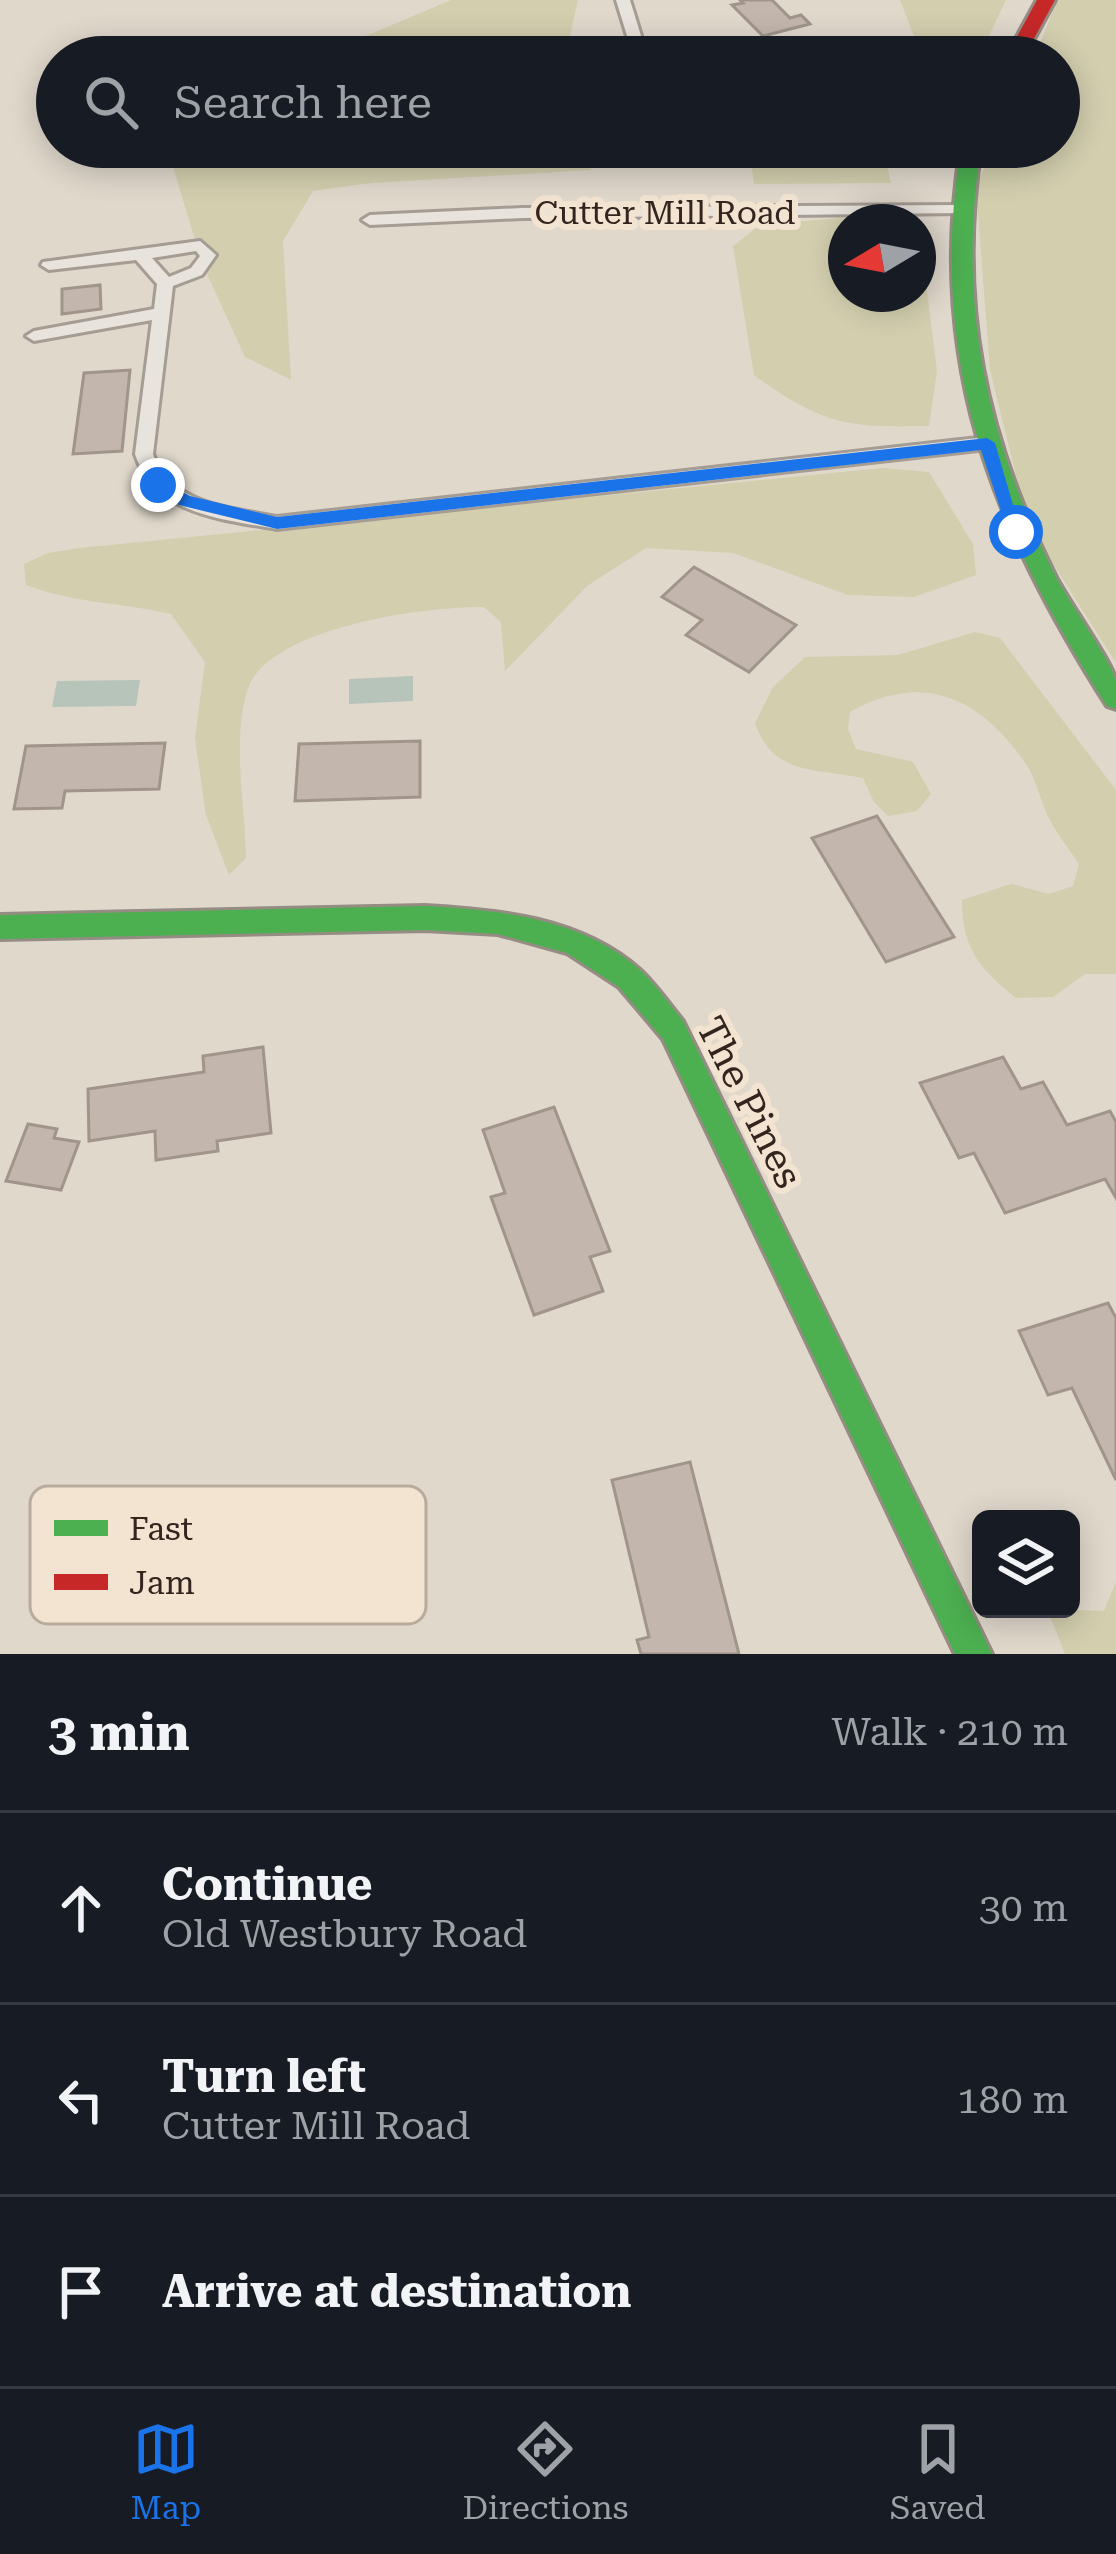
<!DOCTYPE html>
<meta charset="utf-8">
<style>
:root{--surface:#171b24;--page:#242831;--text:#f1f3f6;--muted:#9ea1a6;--line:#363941;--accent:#1a73e8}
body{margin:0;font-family:"Roboto Serif",serif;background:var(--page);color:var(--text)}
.controls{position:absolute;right:36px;bottom:36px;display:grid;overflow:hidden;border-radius:18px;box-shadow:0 6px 30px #0003}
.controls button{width:108px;height:108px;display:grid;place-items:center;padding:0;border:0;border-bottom:3px solid var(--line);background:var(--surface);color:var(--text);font:60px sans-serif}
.compass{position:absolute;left:828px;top:204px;width:108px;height:108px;border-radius:50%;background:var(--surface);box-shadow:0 6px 30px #0003;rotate:260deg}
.stop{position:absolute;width:36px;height:36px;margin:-27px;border:9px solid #1a73e8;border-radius:50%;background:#fff}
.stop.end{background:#1a73e8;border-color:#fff;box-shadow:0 3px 12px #0008}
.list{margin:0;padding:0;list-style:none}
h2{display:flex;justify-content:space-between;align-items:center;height:156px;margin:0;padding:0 48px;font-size:51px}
h2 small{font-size:39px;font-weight:400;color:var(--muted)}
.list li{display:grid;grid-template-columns:78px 1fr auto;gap:36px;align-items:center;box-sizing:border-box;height:192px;padding:0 48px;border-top:3px solid var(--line)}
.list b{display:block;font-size:45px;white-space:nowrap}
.list p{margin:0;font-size:39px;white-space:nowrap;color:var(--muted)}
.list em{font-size:39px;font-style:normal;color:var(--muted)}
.icon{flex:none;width:66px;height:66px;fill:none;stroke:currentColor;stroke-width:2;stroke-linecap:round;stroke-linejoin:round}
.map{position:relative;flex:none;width:1116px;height:1654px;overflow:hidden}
.search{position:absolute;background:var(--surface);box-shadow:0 6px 30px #0003;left:36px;right:36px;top:36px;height:132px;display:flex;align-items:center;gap:30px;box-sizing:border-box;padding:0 42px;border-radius:66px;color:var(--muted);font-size:45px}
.sheet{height:732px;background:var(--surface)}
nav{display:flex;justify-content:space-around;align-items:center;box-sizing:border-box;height:168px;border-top:3px solid var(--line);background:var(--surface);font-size:33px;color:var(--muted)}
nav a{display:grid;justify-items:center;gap:6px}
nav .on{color:var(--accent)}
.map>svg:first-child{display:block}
.green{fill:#d2ceae;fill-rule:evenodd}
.water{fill:#b6c4ba}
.building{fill:#c3b6ac;stroke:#a0948b;stroke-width:3}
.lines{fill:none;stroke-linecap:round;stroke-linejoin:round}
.lane-casing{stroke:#a59d94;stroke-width:6}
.fast-casing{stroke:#958d84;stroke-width:6}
.jam-casing{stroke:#958d84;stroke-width:6}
.lane{fill:#e8e3dc;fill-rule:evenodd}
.fast{fill:#4caf50;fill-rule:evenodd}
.jam{fill:#c62828;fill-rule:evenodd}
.route{fill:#1a73e8}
.labels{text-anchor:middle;stroke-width:12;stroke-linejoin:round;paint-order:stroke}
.far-street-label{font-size:33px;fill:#33251e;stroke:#f2e4d1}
.street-label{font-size:39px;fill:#33251e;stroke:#f2e4d1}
.key{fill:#f2e4d1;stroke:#b9ab9b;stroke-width:3}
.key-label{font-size:33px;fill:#33251e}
</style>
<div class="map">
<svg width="1116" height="1654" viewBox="0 0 1116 1654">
<rect width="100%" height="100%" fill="#e0d8cb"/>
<path class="green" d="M451,0H578L565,57H316Z
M900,0H1006L979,57H904L902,48L914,36Z
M1057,0H1116V663L1028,524L990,370L976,186L994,147H1059V57H1035Z
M167,147H568L592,170L371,183L313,191L283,241L291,380L245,357L202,263Z
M749,147H883L891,183L754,184Z
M875,215L918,219L937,371L929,426C846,428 822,424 754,375L733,246L760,225ZM846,222H918V294H846Z
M882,468L929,472L973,544L976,575L914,597L848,595L733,553L646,548L587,586L505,671L501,622L484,607C427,606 266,627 247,691C232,743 245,804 246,858L229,875L206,815L195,738L205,662L171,614C119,602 77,604 26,585L24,564L48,553L80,548Z
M975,632L1000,638L1116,790V974H1085L1053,997L1016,998C980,969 962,949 962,900L1011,884L1049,894L1073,886L1079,864C1069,849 1056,833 1048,816C1040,799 1036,779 1026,764C981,698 923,670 850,712L848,729L856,749L913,762L931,794L917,811L888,816L874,802L863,778C815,768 773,776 755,723L773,687L805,657L898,655Z
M1116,1582V1654H1065L1047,1609L1104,1611Z"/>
<path class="water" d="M413,676V701L349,704V679Z
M140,680L136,706L52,707L57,681Z"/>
<path class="building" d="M740,0H772L790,18L801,15L810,24L763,36L732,5L743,3Z
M100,285L101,309L62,314V289Z
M130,370L122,451L73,454L84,373Z
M694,567L796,625L749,672L686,635L702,620L662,597Z
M420,741V797L295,801L299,744Z
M165,743L159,789L65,791L62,808L14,809L26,746Z
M877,816L954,937L886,962L812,838Z
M263,1047L271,1133L217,1141L218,1151L156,1160L155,1131L89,1141L88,1089L204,1072L203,1056Z
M1003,1057L1021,1089L1043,1082L1067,1125L1110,1111L1116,1122V1198L1105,1179L1005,1213L974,1153L959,1158L920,1083Z
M554,1107L610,1251L590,1257L603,1291L534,1315L491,1197L505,1193L483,1130Z
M28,1124L57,1129L54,1138L79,1142L61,1190L6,1181Z
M1108,1303L1116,1318V1480L1072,1388L1048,1395L1019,1331Z
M690,1462L739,1654H641L637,1640L649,1637L612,1480Z"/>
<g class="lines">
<defs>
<path id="lane" d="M616,0H630L642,39L640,42L628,39Z
M960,205L968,210L965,213L522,218L370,225L362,220L370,215L522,208Z
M200,241L216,255L202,275L173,286L153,454C170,505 231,508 277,517L987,437L996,443L987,449L277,529C222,519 155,515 135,454L152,320L34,341L26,336L34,331L154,309L157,284L136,260L49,270L41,265L43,262ZM196,251L200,256L191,268L169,277L152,258Z"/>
<path id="fast" d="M961,147H981C957,303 985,436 1056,577C1067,599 1113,664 1116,681C1116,689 1116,700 1116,709L1107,706C993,526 926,363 961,147Z
M425,906C499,910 582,918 640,970C656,985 669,1004 683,1021L992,1654H955L663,1039L619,987L567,953L498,934L425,930L0,939V915Z"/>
<path id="jam" d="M1037,0H1055L1024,57H1006Z"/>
</defs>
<use href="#lane" class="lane-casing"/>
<use href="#fast" class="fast-casing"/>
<use href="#jam" class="jam-casing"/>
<use href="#lane" class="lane"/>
<use href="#fast" class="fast"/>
<use href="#jam" class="jam"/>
</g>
<path class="route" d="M987,438L995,443L1022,536L1008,532L981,450L277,529L179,505L150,485L158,479L190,496L277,517Z"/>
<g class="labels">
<g class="far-street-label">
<text x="665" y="224">Cutter Mill Road</text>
</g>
<g class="street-label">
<text transform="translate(750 1102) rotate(63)" y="14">The Pines</text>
</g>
</g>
<rect x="30" y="1486" width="396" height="138" rx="18" class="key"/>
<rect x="54" y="1520" width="54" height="16" fill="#4caf50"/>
<rect x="54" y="1574" width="54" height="16" fill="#c62828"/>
<g class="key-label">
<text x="129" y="1540">Fast</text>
<text x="129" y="1594">Jam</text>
</g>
</svg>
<div class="controls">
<button><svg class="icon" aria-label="layers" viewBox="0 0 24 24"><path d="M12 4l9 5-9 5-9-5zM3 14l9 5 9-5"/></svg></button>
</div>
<svg class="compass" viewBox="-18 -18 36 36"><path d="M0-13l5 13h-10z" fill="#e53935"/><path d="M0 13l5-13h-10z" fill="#9ea1a6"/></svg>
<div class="stop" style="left:1016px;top:532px"></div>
<div class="stop end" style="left:158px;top:485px"></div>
<div class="search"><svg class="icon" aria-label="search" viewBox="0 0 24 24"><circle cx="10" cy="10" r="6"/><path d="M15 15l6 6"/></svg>Search here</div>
</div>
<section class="sheet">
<h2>3 min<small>Walk · 210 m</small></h2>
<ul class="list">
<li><svg class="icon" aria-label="ahead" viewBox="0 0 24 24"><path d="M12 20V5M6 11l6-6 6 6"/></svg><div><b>Continue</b><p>Old Westbury Road</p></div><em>30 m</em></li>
<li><svg class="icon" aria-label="left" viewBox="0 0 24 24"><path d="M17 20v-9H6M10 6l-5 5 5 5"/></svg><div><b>Turn left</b><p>Cutter Mill Road</p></div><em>180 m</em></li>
<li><svg class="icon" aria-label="arrive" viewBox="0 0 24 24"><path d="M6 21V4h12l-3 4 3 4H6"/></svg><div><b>Arrive at destination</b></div></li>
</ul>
</section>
<nav>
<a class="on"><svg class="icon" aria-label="map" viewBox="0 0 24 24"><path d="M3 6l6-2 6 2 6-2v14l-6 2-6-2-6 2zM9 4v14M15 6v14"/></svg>Map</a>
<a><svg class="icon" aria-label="directions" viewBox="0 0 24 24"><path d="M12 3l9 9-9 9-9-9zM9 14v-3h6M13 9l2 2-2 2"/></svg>Directions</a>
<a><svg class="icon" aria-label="saved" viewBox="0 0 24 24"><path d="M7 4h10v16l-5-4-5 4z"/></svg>Saved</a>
</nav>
